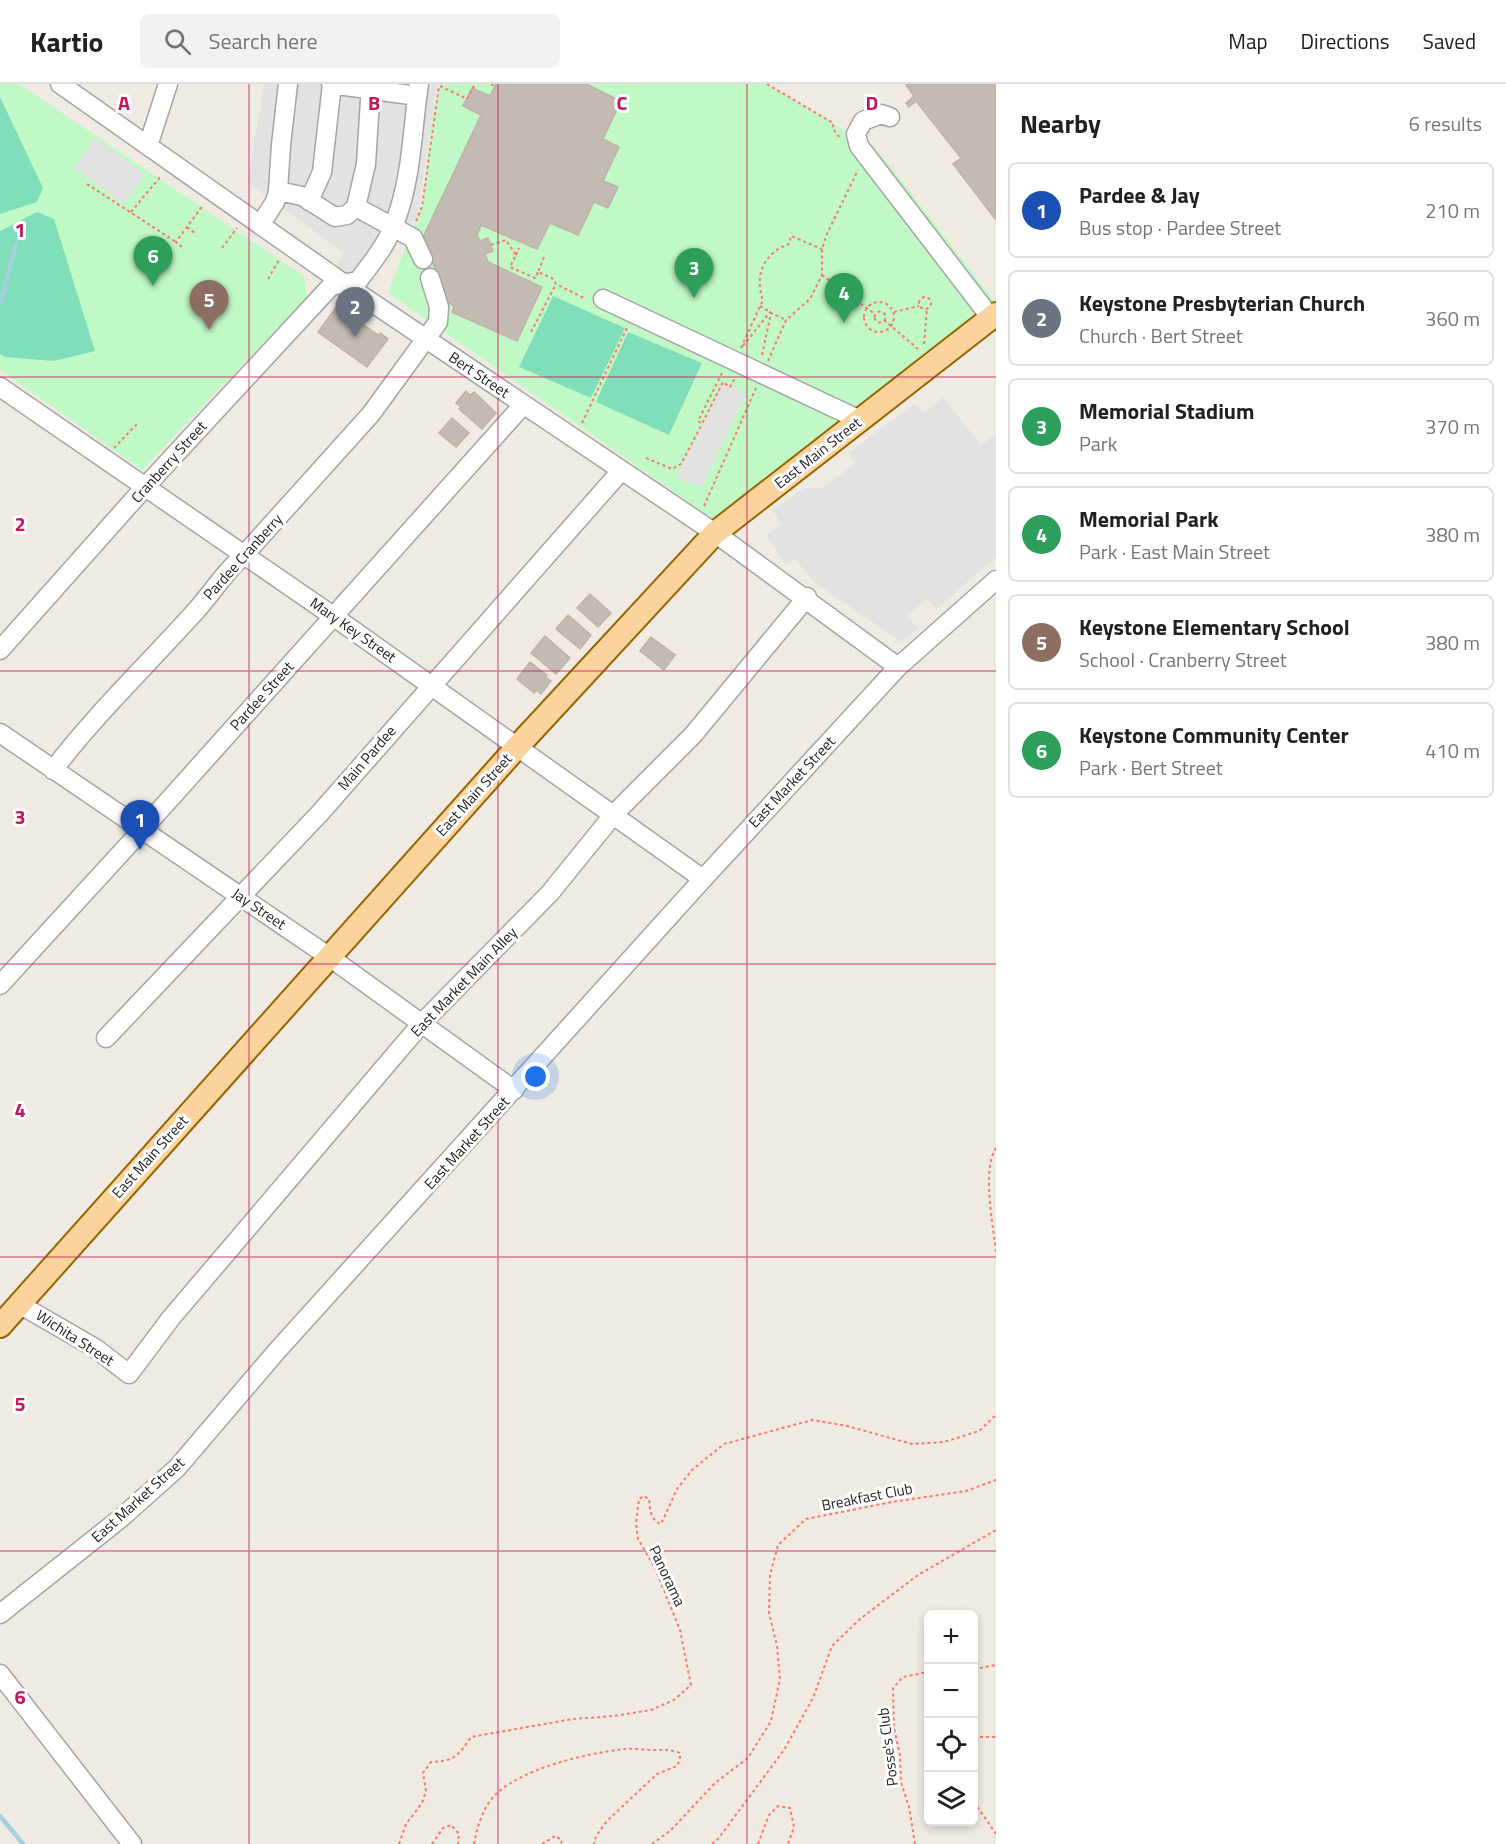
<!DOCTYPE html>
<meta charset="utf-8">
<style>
:root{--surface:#fff;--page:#f2f2f2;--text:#202124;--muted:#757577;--line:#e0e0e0;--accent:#db2777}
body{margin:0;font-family:"Titillium Web",sans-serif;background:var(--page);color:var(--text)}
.controls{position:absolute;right:18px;bottom:18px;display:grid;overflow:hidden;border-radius:9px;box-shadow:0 3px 9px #0003}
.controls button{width:54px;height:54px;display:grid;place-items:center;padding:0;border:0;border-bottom:2px solid var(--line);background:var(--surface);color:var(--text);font:30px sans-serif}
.you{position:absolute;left:536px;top:993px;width:21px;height:21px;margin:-15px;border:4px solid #fff;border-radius:50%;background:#1a73e8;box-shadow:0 0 0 9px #1a73e833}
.badge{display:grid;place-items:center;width:39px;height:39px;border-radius:50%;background:var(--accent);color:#fff;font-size:20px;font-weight:700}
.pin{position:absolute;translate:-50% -50px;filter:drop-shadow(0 2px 3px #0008)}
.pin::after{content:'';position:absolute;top:32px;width:21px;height:18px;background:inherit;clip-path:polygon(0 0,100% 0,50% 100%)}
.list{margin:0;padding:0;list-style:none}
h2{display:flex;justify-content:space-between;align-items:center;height:78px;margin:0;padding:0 24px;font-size:26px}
h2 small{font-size:20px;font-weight:400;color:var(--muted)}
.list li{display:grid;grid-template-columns:39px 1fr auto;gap:18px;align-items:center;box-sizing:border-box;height:96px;margin:0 12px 12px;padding:0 12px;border:2px solid var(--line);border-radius:9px}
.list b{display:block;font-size:22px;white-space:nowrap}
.list p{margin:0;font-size:20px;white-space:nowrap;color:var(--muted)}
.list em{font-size:20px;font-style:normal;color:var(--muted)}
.icon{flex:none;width:33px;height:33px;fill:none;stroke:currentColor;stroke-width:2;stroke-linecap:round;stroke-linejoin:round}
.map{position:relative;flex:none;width:996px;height:1760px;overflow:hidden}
header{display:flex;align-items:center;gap:36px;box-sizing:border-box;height:84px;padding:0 30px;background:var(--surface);border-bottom:2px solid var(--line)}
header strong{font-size:28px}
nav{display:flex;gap:33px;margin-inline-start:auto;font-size:21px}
.search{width:420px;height:54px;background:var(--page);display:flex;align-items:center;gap:15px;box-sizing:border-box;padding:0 21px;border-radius:9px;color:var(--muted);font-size:22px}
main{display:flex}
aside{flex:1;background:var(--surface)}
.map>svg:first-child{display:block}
.park{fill:#c0f9c5}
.pitch{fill:#81debb}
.parking{fill:#e2e2e2}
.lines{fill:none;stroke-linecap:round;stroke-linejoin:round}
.stream{stroke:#a4cfdc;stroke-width:4.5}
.building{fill:#c3bbb3;stroke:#c0b2a6;stroke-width:1.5}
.minor-casing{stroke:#a5a5a5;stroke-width:21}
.major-casing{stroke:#976600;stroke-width:26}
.path{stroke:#f97a6a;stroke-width:2;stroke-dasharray:3 3;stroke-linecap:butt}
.minor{stroke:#fff;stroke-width:18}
.major{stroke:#fbd39c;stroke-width:22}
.grid{fill:none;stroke:#c2185b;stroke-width:1.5;stroke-opacity:0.55}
.labels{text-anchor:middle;stroke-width:6;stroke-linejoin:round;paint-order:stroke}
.street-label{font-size:15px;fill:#1e1e1e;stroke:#fff}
.grid-label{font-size:20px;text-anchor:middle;font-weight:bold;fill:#c2185b;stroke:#fff;stroke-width:6;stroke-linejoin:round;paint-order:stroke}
</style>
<header>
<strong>Kartio</strong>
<div class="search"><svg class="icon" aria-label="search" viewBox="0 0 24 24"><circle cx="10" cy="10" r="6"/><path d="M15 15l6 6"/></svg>Search here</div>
<nav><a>Map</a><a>Directions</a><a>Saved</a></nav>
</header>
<main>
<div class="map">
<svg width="996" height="1760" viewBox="0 0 996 1760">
<rect width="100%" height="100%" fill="#efebe3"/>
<path class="park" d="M0,0H19L304,192L307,213L142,386L0,286Z
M440,0H767L833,39L884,74L996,219L716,437L388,209L418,130L422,123L432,33Z"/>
<path class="pitch" d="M0,13L43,104L37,118L0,130Z
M37,128L54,135L95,267L54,277L5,273L0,270V147Z
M553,212L625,244L591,314L519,283Z
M628,248L702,279L669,351L596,318Z"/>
<path class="parking" d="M265,0H437L418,130L365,198L336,182L344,169L247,98Z
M95,54L145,90L124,120L74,84Z
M723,298L746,309L702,403L676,394Z
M943,313L981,361L996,350V473L936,525L927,515L907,532L918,544L902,558L815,499L795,475L786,481L766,451L781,441L773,426L805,404H822L855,380L849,369L914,320L924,329Z"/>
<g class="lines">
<path class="stream" d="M0,220L16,160
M0,1732L23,1760"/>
</g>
<path class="building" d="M496,0H586L621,17L603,55L619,63L603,97L618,103L608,124L594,118L578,151L550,139L537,165L481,141L477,151L480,157L488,154L493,167L485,170L488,178L542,203L517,257L452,228L454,222L445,217L424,151L481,31L463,22L472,4L490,12Z
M907,0H996V136L953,80L961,74L916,17L909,23L906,19L914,12L906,1Z
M337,222L378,251L380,249L388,255L367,283L318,248Z
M466,307L470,311L474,308L496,329L482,345L459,325L461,323L456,319Z
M452,334L469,349L456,363L439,349Z
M590,510L611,529L598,543L577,524Z
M568,531L591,551L580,565L556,545Z
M545,552L570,574L556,590L531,569Z
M651,553L675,571L664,586L640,567Z
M530,578L547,591L545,593L551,597L541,610L536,606L534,609L517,595Z"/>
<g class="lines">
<defs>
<path id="minor" d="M60,0L343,199L715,449L898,583
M331,0L417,12
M890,33L881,30L863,37L856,50L859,62L991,234
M148,62L168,0
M278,107L302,112L335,133L347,131L356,123L413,154L423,175
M309,117L322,88L332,0
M356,123L366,80L371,0
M260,141L275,118L278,107L281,61L288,0
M603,215L860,336
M0,303L333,532L703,795
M0,566L145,403L331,202L358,197C372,179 387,160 395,138C412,94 412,46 419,0
M0,649L328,872L514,1006
M53,686C96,630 146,582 193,530C211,511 224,488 244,471L371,330L438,238L439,223L430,194
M0,901L142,746L523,321
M106,954L320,729L621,387
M19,1220L95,1264L129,1290L171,1234L422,939L550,809L614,730L693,651L807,513
M0,1530L121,1434L177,1384L276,1268L703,795L898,583L996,496
M0,1590L132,1760"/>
<path id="major" d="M0,1242L518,662L715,449L996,230"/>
</defs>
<use href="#minor" class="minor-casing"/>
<use href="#major" class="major-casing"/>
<path class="path" d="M491,0L495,2
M767,0L833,39V45L840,54
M440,2L467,15L475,0
M87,100L176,158
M131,128L161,92
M416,137L422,123L439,2
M187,143L196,150
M491,161L506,156L516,171L510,183L535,194L538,188
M182,163L176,158L203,121
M222,164L237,144
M516,171L519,164
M544,173L538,188L552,194L556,200L586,215
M822,191L875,230
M268,195L280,174
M919 219a6 6 0 1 1 12 0a6 6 0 1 1-12 0Z
M864 233a15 15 0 1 1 30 0a15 15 0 1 1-30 0Z
M760,222L770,228
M874.5 233a5.5 5.5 0 1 1 11 0a5.5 5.5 0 1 1-11 0Z
M894,228L919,222
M884,236L918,265
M531,248L556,200
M924,260L927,225
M743,262L770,228L771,229
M741,264L763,216C754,191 764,169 789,160L791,152L822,165
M762,271L771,229L786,236
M768,277L786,236L810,215L822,191V165L827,150L858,86
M722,289L698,337L702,340L723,298L730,303L735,294
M582,339L627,244
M114,364L137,340
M646,374L672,385L681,380L702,340
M704,422L756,304
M996,1064C981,1088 994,1142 996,1170
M974,1585L996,1581
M974,1653H996
M974,1718L996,1750
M399,1760L406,1740L422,1719L426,1707L423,1689L431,1678C455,1677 458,1672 471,1653L573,1635L614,1632L651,1626L674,1616L691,1601L680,1546L655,1484L638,1455L636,1439L639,1415L644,1412L649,1415C650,1425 650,1436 661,1440L677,1405L692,1386L724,1360L812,1336L847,1342L912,1360L944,1358L979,1347L996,1331
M432,1760L443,1744L451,1741L459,1750L458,1760
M474,1760C477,1743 483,1723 496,1710C524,1684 587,1669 625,1665C634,1664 644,1666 653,1666C662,1666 670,1665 680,1669V1675L677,1682L657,1690L607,1737L596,1752L594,1760
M542,1760L555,1752L562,1756L561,1760
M652,1760L671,1746L715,1699L748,1674L771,1637L780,1595L777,1562L769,1529L770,1491L778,1461L806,1435L892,1418L966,1407L996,1396
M712,1760L718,1755L784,1666L813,1614L832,1562L860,1535L918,1491L996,1446
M758,1760L769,1731L778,1722L790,1724L794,1743L788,1760
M915,1760L909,1723L901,1698L900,1671L894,1644L893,1604L903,1593L928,1588"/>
<use href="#minor" class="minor"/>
<use href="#major" class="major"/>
</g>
<path class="grid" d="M249,0V1760M498,0V1760M747,0V1760M0,293H996M0,587H996M0,880H996M0,1173H996M0,1467H996"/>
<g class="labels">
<g class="street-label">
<text transform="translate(479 291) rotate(34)" y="5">Bert Street</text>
<text transform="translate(818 369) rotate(-38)" y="5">East Main Street</text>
<text transform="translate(169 378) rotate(-48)" y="5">Cranberry Street</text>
<text transform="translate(243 473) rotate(-48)" y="5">Pardee Cranberry</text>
<text transform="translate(353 546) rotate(35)" y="5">Mary Key Street</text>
<text transform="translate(262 612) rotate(-48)" y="5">Pardee Street</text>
<text transform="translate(367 674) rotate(-49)" y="5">Main Pardee</text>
<text transform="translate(792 698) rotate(-47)" y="5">East Market Street</text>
<text transform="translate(474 711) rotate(-48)" y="5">East Main Street</text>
<text transform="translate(259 825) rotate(34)" y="5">Jay Street</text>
<text transform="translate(464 898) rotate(-46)" y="5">East Market Main Alley</text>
<text transform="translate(467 1059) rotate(-48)" y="5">East Market Street</text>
<text transform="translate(150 1073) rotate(-48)" y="5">East Main Street</text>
<text transform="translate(75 1254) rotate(33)" y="5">Wichita Street</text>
<text transform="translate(867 1413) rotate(-11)" y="5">Breakfast Club</text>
<text transform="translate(138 1416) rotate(-42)" y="5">East Market Street</text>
<text transform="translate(667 1492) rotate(65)" y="5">Panorama</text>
<text transform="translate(888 1663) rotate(-97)" y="5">Posse's Club</text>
</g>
</g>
<g class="grid-label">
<text x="124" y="26">A</text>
<text x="374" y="26">B</text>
<text x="622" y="26">C</text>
<text x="872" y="26">D</text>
<text x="20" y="153">1</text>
<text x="20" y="447">2</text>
<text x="20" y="740">3</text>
<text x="20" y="1033">4</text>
<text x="20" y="1327">5</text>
<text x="20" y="1620">6</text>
</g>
</svg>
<div class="controls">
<button>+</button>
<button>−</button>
<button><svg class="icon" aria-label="locate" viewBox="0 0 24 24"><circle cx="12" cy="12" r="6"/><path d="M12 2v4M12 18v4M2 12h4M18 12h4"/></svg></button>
<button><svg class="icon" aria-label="layers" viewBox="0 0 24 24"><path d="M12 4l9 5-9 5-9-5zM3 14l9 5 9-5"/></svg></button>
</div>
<div class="you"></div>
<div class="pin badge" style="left:140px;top:766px;background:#1a4fb4">1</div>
<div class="pin badge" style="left:355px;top:253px;background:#6b7280">2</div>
<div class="pin badge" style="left:694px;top:214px;background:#2e9e5b">3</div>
<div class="pin badge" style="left:844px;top:239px;background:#2e9e5b">4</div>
<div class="pin badge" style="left:209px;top:246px;background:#8d6e63">5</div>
<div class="pin badge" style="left:153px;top:202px;background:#2e9e5b">6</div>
</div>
<aside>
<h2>Nearby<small>6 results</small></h2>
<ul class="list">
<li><span class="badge" style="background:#1a4fb4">1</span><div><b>Pardee &amp; Jay</b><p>Bus stop · Pardee Street</p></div><em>210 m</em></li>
<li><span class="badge" style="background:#6b7280">2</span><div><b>Keystone Presbyterian Church</b><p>Church · Bert Street</p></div><em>360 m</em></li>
<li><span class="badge" style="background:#2e9e5b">3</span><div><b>Memorial Stadium</b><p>Park</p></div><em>370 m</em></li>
<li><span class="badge" style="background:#2e9e5b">4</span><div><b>Memorial Park</b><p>Park · East Main Street</p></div><em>380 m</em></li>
<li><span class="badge" style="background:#8d6e63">5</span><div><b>Keystone Elementary School</b><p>School · Cranberry Street</p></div><em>380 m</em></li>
<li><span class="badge" style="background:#2e9e5b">6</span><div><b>Keystone Community Center</b><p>Park · Bert Street</p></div><em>410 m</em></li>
</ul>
</aside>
</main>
